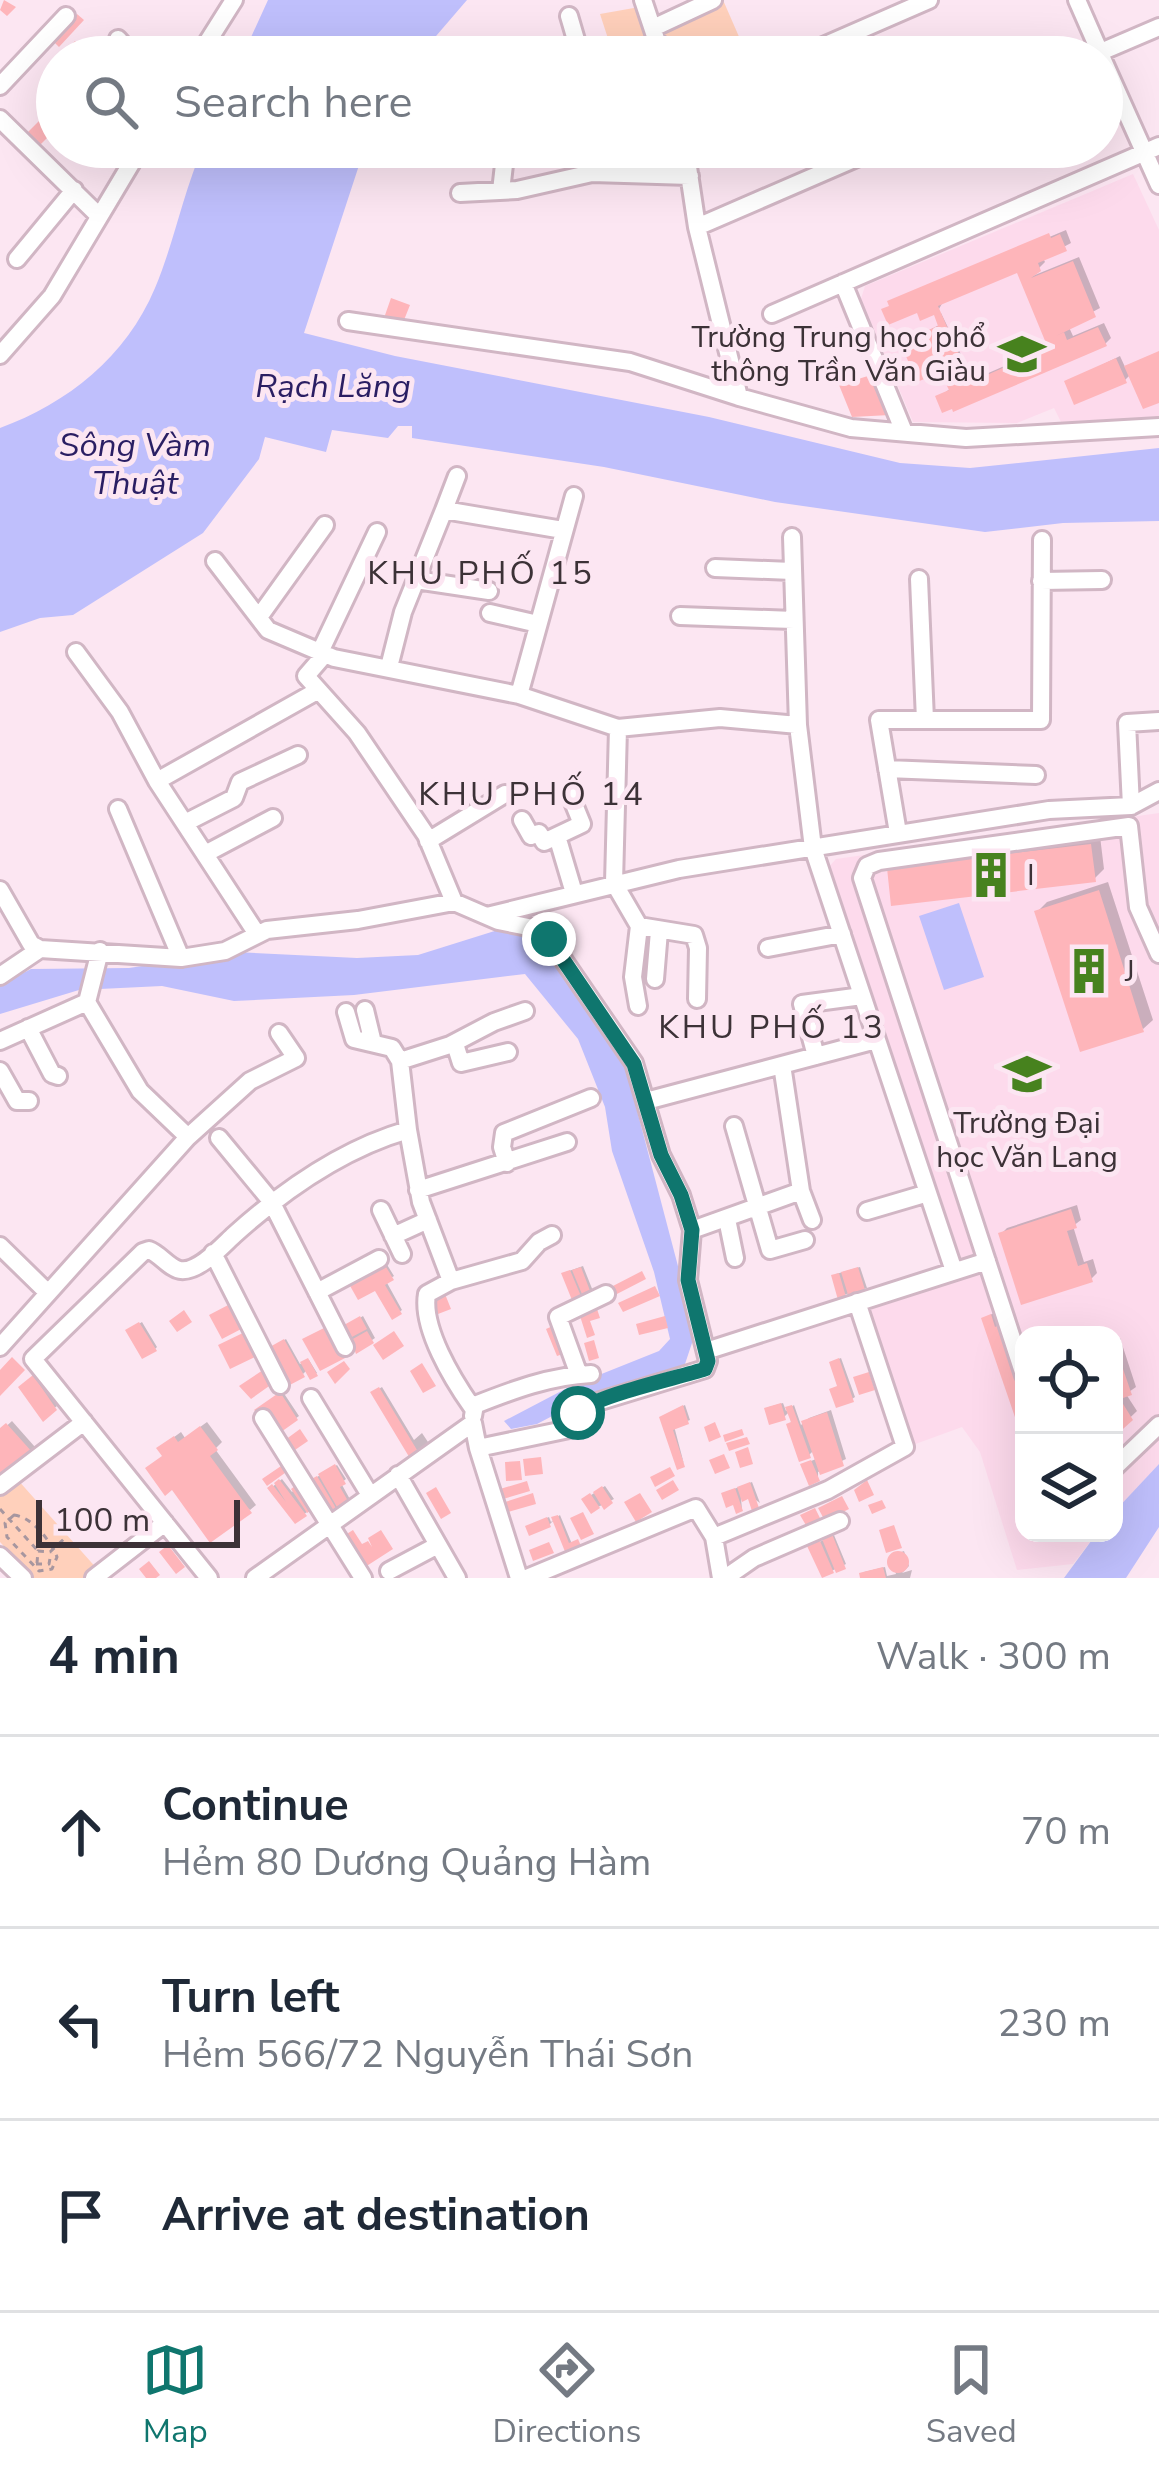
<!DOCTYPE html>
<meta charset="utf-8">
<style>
:root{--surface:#fff;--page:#f2f2f3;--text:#1f2937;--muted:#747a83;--line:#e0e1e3;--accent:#0f766e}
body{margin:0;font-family:"Nunito Sans",sans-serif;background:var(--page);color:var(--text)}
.controls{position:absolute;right:36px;bottom:36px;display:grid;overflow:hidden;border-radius:24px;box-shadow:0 12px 48px #0002}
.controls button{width:108px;height:108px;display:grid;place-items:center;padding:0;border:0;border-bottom:3px solid var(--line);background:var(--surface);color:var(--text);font:60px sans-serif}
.scale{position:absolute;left:36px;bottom:30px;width:204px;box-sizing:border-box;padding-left:12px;border:6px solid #3c3237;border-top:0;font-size:33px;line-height:42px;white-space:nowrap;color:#3c3237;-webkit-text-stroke:9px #fce6f2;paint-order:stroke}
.stop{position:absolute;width:36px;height:36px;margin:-27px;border:9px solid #0f766e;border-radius:50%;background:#fff}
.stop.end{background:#0f766e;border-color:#fff;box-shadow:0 3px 12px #0008}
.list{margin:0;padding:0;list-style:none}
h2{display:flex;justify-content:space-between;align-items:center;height:156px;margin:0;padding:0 48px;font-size:51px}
h2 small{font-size:39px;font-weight:400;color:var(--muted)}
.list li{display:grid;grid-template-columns:78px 1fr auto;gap:36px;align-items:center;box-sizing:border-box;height:192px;padding:0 48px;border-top:3px solid var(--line)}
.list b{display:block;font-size:45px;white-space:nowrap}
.list p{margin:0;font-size:39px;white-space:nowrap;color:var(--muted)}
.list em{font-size:39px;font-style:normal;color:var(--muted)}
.icon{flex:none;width:66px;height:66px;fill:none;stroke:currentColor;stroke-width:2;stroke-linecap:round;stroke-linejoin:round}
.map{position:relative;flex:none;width:1159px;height:1578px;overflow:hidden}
.search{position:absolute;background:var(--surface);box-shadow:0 12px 48px #0002;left:36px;right:36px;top:36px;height:132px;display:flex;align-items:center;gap:30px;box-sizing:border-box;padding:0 42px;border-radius:66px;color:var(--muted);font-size:45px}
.sheet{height:732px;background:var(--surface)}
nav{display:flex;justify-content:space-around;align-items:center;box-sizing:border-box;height:168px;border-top:3px solid var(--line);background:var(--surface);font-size:33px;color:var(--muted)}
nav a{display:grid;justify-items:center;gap:6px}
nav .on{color:var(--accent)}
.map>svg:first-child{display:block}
.built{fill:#fddaec}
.green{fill:#ffd0bb}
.water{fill:#bfbffc}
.shadow{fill:#0003}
.building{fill:#feb5ba;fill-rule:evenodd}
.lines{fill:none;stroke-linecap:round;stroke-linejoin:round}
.minor-casing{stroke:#d1b6c4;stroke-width:22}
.path{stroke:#a7969f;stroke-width:3;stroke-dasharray:6 6;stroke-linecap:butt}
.minor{stroke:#fff;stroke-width:16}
.route{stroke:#0f766e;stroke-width:15}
.labels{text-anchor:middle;stroke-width:10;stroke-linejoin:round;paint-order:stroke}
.poi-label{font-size:30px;fill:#3c3237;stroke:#fce6f2;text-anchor:start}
.water-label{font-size:33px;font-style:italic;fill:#2a1e63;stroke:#fce6f2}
.neighbourhood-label{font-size:33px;letter-spacing:3px;fill:#3c3237;stroke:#fce6f2}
</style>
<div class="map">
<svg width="1159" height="1578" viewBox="0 0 1159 1578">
<rect width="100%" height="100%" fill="#fce6f2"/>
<path class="built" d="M1133,174L1159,230V418L1061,422L1054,408L1017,423L913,422L861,299L865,286Z
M1159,813V1464L1114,1512V1335H1024V1533H1097L1073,1564L1017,1570L980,1452L962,1427L910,1446L868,1321L872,1308L962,1278L826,870L836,859Z"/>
<path class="green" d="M723,0L740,39L687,57H669L667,50L640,57H614L600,14L645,6L653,27Z
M17,1479L99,1571L89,1578H34L0,1542V1494Z"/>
<path class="water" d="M268,0H467L418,57H242Z
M203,147H365L304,333L395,356L709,417L900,463L970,468L1159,448V521L1063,523L985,532L775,502L604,467L412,438V426H398L388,438L332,430L326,452L265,437L259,459L203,533L73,615L40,618L0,632V428C68,403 126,357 155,288C174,243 183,193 203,147Z
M959,903L984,977L944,990L919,916Z
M501,929L527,934L550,951L624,1061L679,1270L693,1340L685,1364L581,1401L537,1424L511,1429L504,1421L569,1387L659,1351L670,1339L654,1272L612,1151L605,1107L578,1039L525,974L354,995L234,1001L162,986L79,990L0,1014V985L31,969L129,968L236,952L357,958L418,955Z
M1159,1464V1527L1126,1578H1064L1097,1533H1114V1512Z"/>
<path class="shadow" d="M1066,230L1071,243L1043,258L1045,262L1030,277L1079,257L1100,308L1068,325L1073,336L1104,323L1111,338L1105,344L939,397L951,388L949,383L955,377L962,374L957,361L904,343L941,324V313L969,371L973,369L977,378L1050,346L1018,269L944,300L939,309L885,310L894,302Z
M1159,353V399L1131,374L1125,380L1067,382L1120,356L1125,367Z
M1100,836L1104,869L1094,879L890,869L899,859Z
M1108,882L1153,1020L1143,1029L1037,912L1047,902Z
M1077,1205L1081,1220L1073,1226L1084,1262L1093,1259L1097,1273L1091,1279L1001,1234L1007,1228Z
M386,1263L394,1276L386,1281L402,1310L393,1316L376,1287L359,1296Z
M583,1266L593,1291L576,1301L566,1272Z
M860,1267L867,1288L840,1296L836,1274Z
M995,1312L1003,1323L1024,1385V1417L984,1319Z
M363,1316L375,1338L357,1350L347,1326Z
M142,1322L157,1347L155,1349L131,1329Z
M1120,1338L1136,1387L1126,1394L1137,1411L1114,1433V1340Z
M286,1339L300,1364L309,1360L317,1373L311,1376L307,1370L303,1374L273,1347Z
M841,1358L855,1397L852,1399L840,1385L834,1361Z
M36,1376L57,1406L43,1417L22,1387Z
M382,1387L414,1440L422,1433L430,1445L418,1452L376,1391Z
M283,1392L299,1416L282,1428L258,1410Z
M783,1403L786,1411L794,1405L801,1425L809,1418L831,1410L846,1459L818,1472V1479L806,1463L826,1455L814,1450L809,1455L791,1423L790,1411L784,1417L769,1407Z
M685,1405L690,1420L674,1426L684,1464L665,1415Z
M12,1421L35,1447L0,1479V1432Z
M207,1422L222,1442L215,1449L256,1505L250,1510L165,1455L166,1443L181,1432L185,1438Z
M337,1465L346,1479L341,1483L352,1503L332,1516L312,1480Z
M282,1479L292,1492L297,1487L307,1512L296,1520L271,1488Z
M752,1482L760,1503L749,1495L741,1499L742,1509L726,1492Z
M605,1486L614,1499L592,1510L585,1499Z
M560,1515L572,1544L573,1554L555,1519L549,1525H531L549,1517L551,1522Z
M834,1535L846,1564L823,1575L813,1545Z
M904,1551L909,1566L902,1573L912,1570L910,1578H863L864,1572L885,1567L887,1576L896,1574L890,1556Z"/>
<path class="building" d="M4,0L16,7L7,16L0,10Z
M77,14L84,20L59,47L52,40Z
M75,41L82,48L73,57H60Z
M45,115L57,128L37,148L24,136Z
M1049,233L1051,238L1060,234L1067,251L1038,263L1041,271L1031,278L1073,261L1096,317L1056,336L1064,332L1067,340L1098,327L1107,346L953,412L952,409L942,413L935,396L949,390L945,382L960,376L956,366L917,382L900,342L938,326L934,315L920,321L917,313L888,325L881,309L889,306L887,301ZM1017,273L1048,348L971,382L938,306Z
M391,298L410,305L402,325L384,318Z
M1159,351V403L1143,409L1124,366Z
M1116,358L1127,383L1074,405L1064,381Z
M871,375L890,415L852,417L839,385Z
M1091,844L1096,882L891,906L887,868Z
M1099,890L1144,1032L1080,1052L1034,911Z
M1071,1209L1077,1228L1067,1231L1078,1266L1087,1263L1093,1282L1021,1305L998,1233Z
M383,1262L394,1280L385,1285L402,1314L392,1320L375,1291L358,1300L349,1284Z
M581,1267L592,1296L584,1299L572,1270Z
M858,1267L866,1293L849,1298L841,1272Z
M570,1270L583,1301L574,1305L561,1273Z
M642,1271L646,1279L615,1295L611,1287Z
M839,1273L846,1297L838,1300L831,1275Z
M655,1286L660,1296L623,1312L618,1303Z
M443,1289L451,1309L438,1314L432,1300L438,1298L435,1292Z
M232,1303L245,1327L222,1339L209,1315Z
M596,1306L600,1318L590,1321L595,1335L587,1338L580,1316Z
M184,1310L192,1322L177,1332L169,1321Z
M991,1314L995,1327L999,1325L1024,1399V1420L1017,1423L981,1318Z
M360,1316L367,1329L350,1338L344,1325Z
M665,1316L668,1328L639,1335L636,1324Z
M139,1322L157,1351L142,1359L125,1330Z
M332,1324L349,1356L320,1371L302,1339Z
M555,1325L566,1353L557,1356L546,1329Z
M247,1331L259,1355L230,1369L218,1345Z
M367,1331L374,1343L356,1354L351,1340Z
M394,1331L404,1346L383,1360L373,1345Z
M284,1339L305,1377L286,1387L268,1348Z
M594,1340L599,1358L589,1361L584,1343Z
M1114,1343L1132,1395L1120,1399L1133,1420L1114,1437Z
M12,1357L25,1370L0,1396V1370Z
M308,1358L318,1376L310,1380L300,1362Z
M839,1358L854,1402L836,1408L829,1389L837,1386L829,1362Z
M344,1361L350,1369L335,1384L327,1372Z
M422,1363L436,1386L423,1393L410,1371Z
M263,1370L272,1384L251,1399L239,1386Z
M869,1372L875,1390L859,1395L853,1377Z
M33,1375L57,1410L43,1422L18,1387Z
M379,1387L420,1455L411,1460L370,1392Z
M280,1392L298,1420L281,1432L254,1410Z
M781,1403L786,1420L769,1425L764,1408Z
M683,1405L689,1424L673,1430L685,1467L677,1470L659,1417Z
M792,1405L811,1458L799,1462L786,1424L791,1422L785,1407Z
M827,1412L844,1466L820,1475L801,1421Z
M715,1422L721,1437L709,1442L704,1427Z
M6,1423L33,1453L0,1483V1428Z
M200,1426L218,1450L210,1456L252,1513L210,1543L172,1490L165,1496L145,1468L162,1456L156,1448L174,1436L178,1442Z
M300,1429L308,1441L292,1452L285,1440Z
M742,1429L744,1435L725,1442L723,1435Z
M747,1437L750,1444L729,1451L726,1443Z
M748,1447L753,1464L740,1468L735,1452Z
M724,1454L730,1468L715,1474L709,1460Z
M541,1457L543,1474L525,1476L523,1459Z
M811,1460L820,1481L809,1486L800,1464Z
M520,1461L522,1480L506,1481L505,1462Z
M284,1464L289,1470L267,1486L262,1479Z
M335,1464L346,1484L340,1487L352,1508L341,1514L318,1474Z
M670,1467L675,1476L655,1487L650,1477Z
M317,1476L340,1515L331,1520L306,1482Z
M279,1479L307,1516L295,1524L267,1488L272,1484L286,1502L274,1483Z
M673,1480L679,1490L662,1500L656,1490Z
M867,1480L874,1495L859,1502L854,1490Z
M527,1481L530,1491L503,1499L500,1489Z
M750,1482L759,1508L752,1511L748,1499L742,1502L737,1487Z
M299,1483L315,1508L307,1513L291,1489Z
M602,1486L613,1503L604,1510L593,1492Z
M436,1487L451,1513L441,1519L426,1493Z
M735,1488L743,1511L736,1514L733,1505L726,1508L721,1493Z
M533,1493L536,1504L508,1512L505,1502Z
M590,1493L600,1508L591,1514L581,1499Z
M640,1493L652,1512L636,1522L624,1502Z
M842,1496L849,1509L825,1521L818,1508Z
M882,1500L886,1508L872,1514L868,1505Z
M815,1508L821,1520L807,1527L800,1515Z
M583,1512L594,1534L581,1540L570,1518Z
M558,1515L569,1543L578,1539L585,1555L568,1559L551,1517Z
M547,1517L551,1527L529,1536L525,1526Z
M894,1525L902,1548L886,1553L879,1530Z
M353,1530L362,1544L368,1541L372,1547L368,1538L381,1530L393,1549L362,1569L342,1537Z
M832,1534L846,1569L836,1573L822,1539Z
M820,1541L834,1573L822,1578L807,1546Z
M549,1542L554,1553L533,1561L529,1550Z
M168,1545L185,1567L176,1574L159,1552Z
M887 1562a11 11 0 1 1 22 0a11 11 0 1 1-22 0Z
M149,1561L160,1575L156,1578H146L139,1569Z
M883,1567L886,1578H860L859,1573Z"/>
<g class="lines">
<defs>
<path id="minor" d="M643,0L662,57
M1077,0L1102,57
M569,16L581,57
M653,28L713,0
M118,39L134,57
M198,57L234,0
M798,57L929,0
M1089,57L1159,27
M1102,58L1159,185
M0,86L66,16
M0,119L98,215
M685,147L697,227L739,397L851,428L966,438L1159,427
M501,191L506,147
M460,193L517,190L592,173L690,176
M697,227L882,147
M17,259L74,190
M843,283L904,432
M772,314L1159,146
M348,321L630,362L739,397
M0,355L52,296L141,147
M444,510L457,476
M792,537L798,725L813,848L928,1193
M215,561L268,630L334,658L519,695L618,728L720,718L798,725
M715,568L792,571
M919,579L925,720
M416,580L489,591
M1041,581L1102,580
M490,613L538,624
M680,616L794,620
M259,617L325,525
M76,652L120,712L157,781L257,934
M320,652L377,532
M325,654L306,676L357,733L426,835L454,902
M389,667L403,612L444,510L563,530
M519,695L574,496
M618,728L614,883L639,926L694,935L698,948L697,999
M887,769L1036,775
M157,781L317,691
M1131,806L1127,723L1159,721
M118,809L181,958
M522,820L531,836L539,833L544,842L582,824L569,792
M185,823L234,798L240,782L298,755
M898,833L879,720H1041L1042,540
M557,836L574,893
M428,841L505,794
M205,854L273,818
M0,890L31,944L40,949
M487,916L679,869L1049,810L1131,806L1159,791
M768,948L842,934
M40,949L181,958L225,951L267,930L358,920L454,902L498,921L538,929L549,939L634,1063L661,1155L681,1195L692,1230L688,1280L708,1361L705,1369L584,1406L574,1428L478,1448L473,1423L255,1578
M0,976L40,949
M655,979L659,931
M87,1002L140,1091L188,1137
M87,1002L100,951
M638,1006L633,977L639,926
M365,1010L373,1043
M346,1012L354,1039L392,1048L400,1061
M28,1028L52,1074L58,1076
M0,1041L87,1002
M455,1044L461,1063L508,1052
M816,1056L802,1004L862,996
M782,1065L801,1191L812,1220
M0,1071L17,1101H29
M646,1101L876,1040
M734,1126L770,1250L805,1240
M408,1130L421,1202L451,1281L427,1294C421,1328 453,1380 472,1407
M219,1138L271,1201L345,1347
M507,1163L502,1147L504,1133L591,1098
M418,1190L567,1142
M381,1210L402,1254
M867,1211L928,1193L954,1271
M727,1219L735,1258
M692,1230L801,1191
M393,1236L428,1220
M0,1246L48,1293
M213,1253L280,1385
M451,1281L522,1261L539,1242L552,1235
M317,1292L379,1259
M0,1347L188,1137L250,1081L296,1058L279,1033
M706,1351L987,1261
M579,1375L558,1317L606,1294
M1024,1375L862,878L867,866L879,861L1129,826L1138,907L1159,954
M311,1398L370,1495
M473,1416L475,1405C513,1390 550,1376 591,1374
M263,1418L363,1578
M478,1448L519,1578
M1114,1468L1159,1425
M398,1475L457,1578
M0,1486L84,1422
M714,1537L721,1578
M0,1556L23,1578
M389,1571L438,1545
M94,1578L165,1523
M209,1578L33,1359L143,1252L149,1250C160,1254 169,1268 180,1270C198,1273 222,1246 234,1235C285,1189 342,1149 408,1130L400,1061L450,1045L494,1022L525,1011
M527,1578L696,1508L714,1537L828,1490L905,1447L857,1302
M725,1578L754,1558L840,1521"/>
</defs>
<use href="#minor" class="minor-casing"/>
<path class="path" d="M0,1509L38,1551
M14,1515C32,1517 50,1540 57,1557L52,1569L39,1571L7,1537L5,1523Z
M37,1563L38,1551L50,1552L65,1538
M36,1564H49L51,1553"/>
<use href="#minor" class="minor"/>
</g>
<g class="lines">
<path class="route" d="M549,939L634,1064L661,1155L681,1195L692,1230L688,1280L708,1361L705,1369C678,1378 593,1396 578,1413"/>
</g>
<defs>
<symbol id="school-bare" viewBox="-9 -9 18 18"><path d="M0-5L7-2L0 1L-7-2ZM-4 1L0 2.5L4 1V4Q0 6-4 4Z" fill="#47821e" stroke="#fce6f2" stroke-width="2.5" paint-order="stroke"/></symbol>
<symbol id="building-bare" viewBox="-9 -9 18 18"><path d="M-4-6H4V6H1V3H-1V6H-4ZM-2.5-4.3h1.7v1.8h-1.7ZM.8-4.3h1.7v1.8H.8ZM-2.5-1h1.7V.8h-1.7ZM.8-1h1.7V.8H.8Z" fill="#47821e" stroke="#fce6f2" stroke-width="2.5" paint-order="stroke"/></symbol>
<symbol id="university-bare" viewBox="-9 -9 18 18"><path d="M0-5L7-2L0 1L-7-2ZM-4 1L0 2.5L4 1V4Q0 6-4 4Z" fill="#47821e" stroke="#fce6f2" stroke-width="2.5" paint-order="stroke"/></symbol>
</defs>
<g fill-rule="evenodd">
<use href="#school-bare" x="989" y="321" width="66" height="66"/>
<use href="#building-bare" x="958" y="842" width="66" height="66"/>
<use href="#building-bare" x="1056" y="938" width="66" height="66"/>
<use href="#university-bare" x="994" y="1041" width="66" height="66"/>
</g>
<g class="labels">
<g class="poi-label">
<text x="986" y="347" text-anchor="end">Trường Trung học phổ<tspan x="986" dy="34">thông Trần Văn Giàu</tspan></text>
<text x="1027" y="885">I</text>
<text x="1125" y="981">J</text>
<text x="1027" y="1133" text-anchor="middle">Trường Đại<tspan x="1027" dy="34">học Văn Lang</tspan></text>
</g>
<g class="water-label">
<text x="333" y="397">Rạch Lăng</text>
<text x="135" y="456">Sông Vàm<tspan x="135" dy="38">Thuật</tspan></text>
</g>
<g class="neighbourhood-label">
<text x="481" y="584">KHU PHỐ 15</text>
<text x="532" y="805">KHU PHỐ 14</text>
<text x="772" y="1038">KHU PHỐ 13</text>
</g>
</g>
</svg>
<div class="controls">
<button><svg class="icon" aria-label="locate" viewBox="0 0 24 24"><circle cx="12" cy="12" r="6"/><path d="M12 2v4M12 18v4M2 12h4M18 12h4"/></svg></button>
<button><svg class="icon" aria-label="layers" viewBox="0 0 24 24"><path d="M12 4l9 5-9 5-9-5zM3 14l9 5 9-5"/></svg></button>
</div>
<div class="scale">100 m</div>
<div class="stop" style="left:578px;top:1413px"></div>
<div class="stop end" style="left:549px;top:939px"></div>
<div class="search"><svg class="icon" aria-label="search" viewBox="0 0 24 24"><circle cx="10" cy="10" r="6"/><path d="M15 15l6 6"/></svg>Search here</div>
</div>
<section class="sheet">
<h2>4 min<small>Walk · 300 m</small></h2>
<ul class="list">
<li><svg class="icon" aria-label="ahead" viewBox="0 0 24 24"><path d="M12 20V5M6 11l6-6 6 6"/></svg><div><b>Continue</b><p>Hẻm 80 Dương Quảng Hàm</p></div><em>70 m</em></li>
<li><svg class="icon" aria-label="left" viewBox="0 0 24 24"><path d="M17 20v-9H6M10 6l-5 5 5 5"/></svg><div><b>Turn left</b><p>Hẻm 566/72 Nguyễn Thái Sơn</p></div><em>230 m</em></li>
<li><svg class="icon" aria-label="arrive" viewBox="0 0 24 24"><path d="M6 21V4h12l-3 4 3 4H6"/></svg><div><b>Arrive at destination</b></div></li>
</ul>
</section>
<nav>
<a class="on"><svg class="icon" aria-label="map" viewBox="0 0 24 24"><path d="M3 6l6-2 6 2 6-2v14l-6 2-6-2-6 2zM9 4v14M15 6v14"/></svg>Map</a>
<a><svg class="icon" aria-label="directions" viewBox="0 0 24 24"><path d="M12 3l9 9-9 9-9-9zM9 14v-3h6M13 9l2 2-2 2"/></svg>Directions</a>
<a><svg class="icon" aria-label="saved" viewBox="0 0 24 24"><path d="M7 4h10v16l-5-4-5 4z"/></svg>Saved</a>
</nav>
